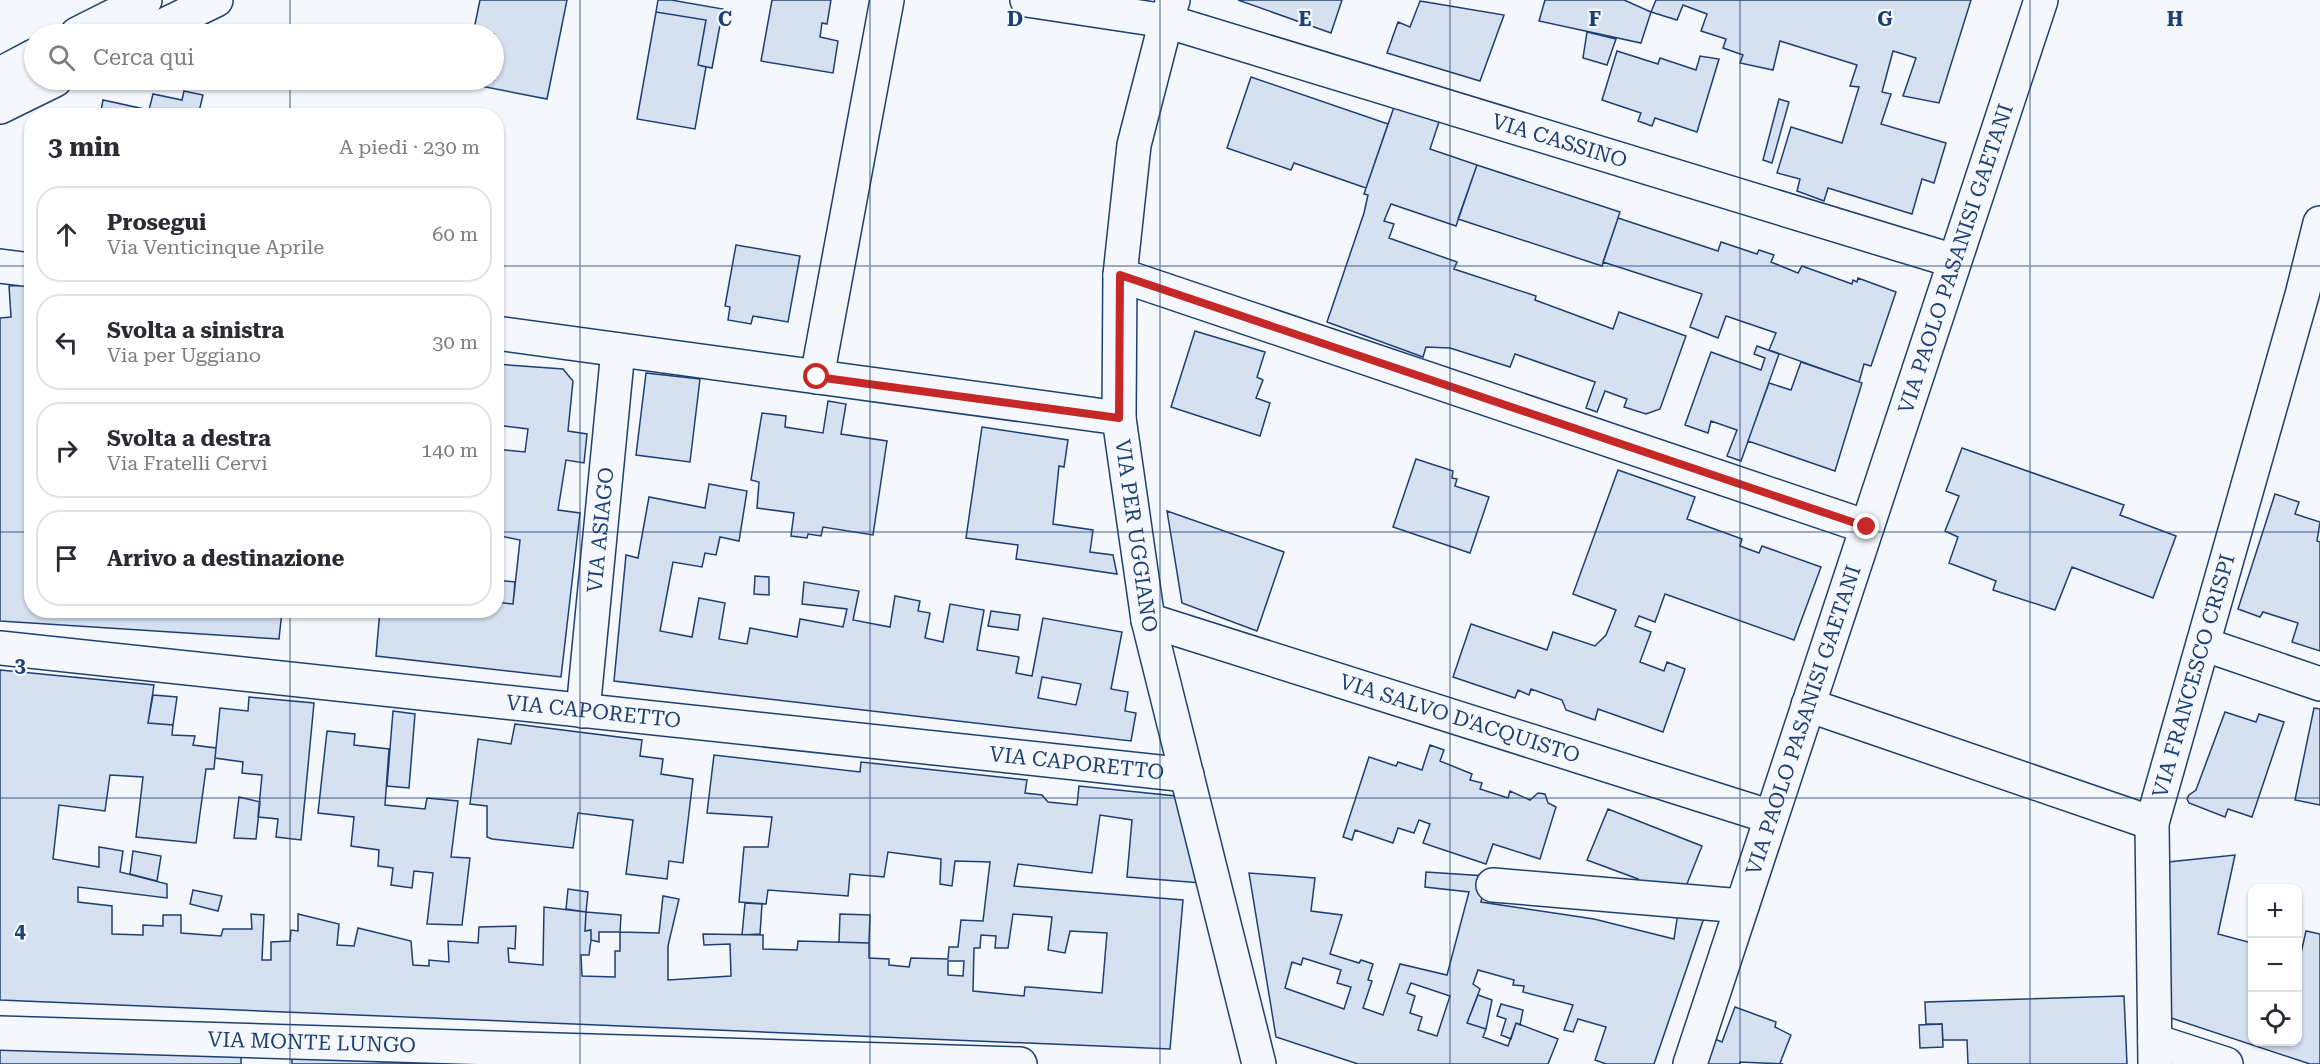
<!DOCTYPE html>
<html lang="it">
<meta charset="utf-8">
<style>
:root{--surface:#fff;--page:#f2f2f3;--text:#2b2b33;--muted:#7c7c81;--line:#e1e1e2}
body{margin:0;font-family:"Roboto Serif",serif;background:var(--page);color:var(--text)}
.controls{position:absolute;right:18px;bottom:18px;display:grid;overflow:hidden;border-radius:12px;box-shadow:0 2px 4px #0004}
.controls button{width:54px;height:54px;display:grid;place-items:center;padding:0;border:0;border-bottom:2px solid var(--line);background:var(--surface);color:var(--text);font:30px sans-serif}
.stop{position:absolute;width:18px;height:18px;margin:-14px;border:4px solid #c62828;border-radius:50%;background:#fff}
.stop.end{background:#c62828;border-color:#fff;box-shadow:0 2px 6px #0008}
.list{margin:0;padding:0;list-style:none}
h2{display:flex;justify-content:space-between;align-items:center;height:78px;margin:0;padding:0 24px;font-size:26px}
h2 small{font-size:20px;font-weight:400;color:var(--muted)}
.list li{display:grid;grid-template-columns:39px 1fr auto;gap:18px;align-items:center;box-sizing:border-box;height:96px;margin:0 12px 12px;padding:0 12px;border:2px solid var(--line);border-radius:24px}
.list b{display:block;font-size:22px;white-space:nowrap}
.list p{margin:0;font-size:20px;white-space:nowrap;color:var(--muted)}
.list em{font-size:20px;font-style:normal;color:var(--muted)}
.icon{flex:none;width:33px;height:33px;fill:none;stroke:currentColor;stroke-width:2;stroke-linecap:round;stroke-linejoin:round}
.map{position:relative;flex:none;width:2320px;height:1064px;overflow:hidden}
.search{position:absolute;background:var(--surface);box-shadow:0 2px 4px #0004;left:24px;top:24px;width:480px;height:66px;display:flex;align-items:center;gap:15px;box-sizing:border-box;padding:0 21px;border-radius:33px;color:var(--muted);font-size:22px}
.panel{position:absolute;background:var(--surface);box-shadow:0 2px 4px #0004;left:24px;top:108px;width:480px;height:510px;border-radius:24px}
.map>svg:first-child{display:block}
.building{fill:#d5e0f0;stroke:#1d3f73;stroke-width:1.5;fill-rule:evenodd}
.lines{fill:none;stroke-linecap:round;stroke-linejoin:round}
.minor-casing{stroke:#1d3f73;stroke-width:36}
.minor{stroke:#f4f7fb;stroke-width:33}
.route{stroke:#c62828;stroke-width:8}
.grid{fill:none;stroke:#1d3f73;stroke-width:1.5;stroke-opacity:0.55}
.labels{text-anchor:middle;stroke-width:4.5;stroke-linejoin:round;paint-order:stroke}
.street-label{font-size:21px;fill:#1d3f73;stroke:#f4f7fb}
.grid-label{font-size:20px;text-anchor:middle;font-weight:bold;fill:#1d3f73;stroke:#f4f7fb;stroke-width:4.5;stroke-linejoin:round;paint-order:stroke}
</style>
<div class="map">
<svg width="2320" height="1064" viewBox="0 0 2320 1064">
<rect width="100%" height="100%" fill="#f4f7fb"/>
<path class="building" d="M480,0H567L547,99L470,84L471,80H494V34H473Z
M658,0H671L723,9L712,68L698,65L706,20L656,12Z
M772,0H831L827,24L822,23L820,37L838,41L833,73L761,61Z
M1238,0H1342L1331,33Z
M1545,0H1624L1651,12L1641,43L1539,21Z
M1656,0H1971L1939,103L1903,96L1916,58L1893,51L1882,92L1891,94L1881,124L1946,143L1934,183L1922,179L1912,214L1828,188L1824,201L1797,191L1800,179L1777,173L1791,127L1842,143L1859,87L1850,86L1857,65L1780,41L1773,70L1740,63L1743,55L1723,48L1726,39L1701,31L1707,14L1683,5L1677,20L1651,12Z
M1420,1L1504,15L1480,81L1387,53L1398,22L1410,27Z
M656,12L706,20L698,65L706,67L695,129L637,119Z
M1587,32L1616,39L1607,65L1583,58Z
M1617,51L1658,64L1660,58L1696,70L1700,56L1719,59L1697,132L1655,118L1652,126L1638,121L1641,113L1602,100Z
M1251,77L1388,124L1366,188L1294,163L1291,170L1227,148Z
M184,91L203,95L198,116H100L103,100L149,110L153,94L182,100Z
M1779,99L1789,102L1772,163L1763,160Z
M1394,107L1439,122L1430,149L1477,165L1456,226L1391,204L1384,221L1394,224L1389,238L1457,262L1454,269L1536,296L1535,300L1613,329L1619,312L1686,336L1660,409L1646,414L1624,407L1627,399L1605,391L1597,412L1586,408L1595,382L1515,354L1510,367L1450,348L1426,347L1423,357L1327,322L1364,213L1368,195L1364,194Z
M200,110L225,116H199Z
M254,111L272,114L271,116H253Z
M1477,165L1620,212L1602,266L1458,219Z
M1618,218L1718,251L1721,242L1757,254L1759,250L1774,255L1771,262L1798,273L1802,266L1852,284L1853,280L1857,282L1858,278L1896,292L1871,366L1864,364L1859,382L1769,350L1776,333L1726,316L1718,338L1690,327L1702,294L1603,262Z
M736,245L800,256L788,322L753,316L751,324L728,320L730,307L725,306Z
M32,285V610H318L317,614L282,611L279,639L0,621V318L11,317L9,286Z
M1195,331L1265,352L1257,377L1263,380L1256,398L1270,403L1260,436L1171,407Z
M1757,346L1779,354L1741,461L1727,456L1737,430L1711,421L1708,433L1685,425L1711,352L1761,370L1765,358L1754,354Z
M1801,362L1862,383L1835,471L1748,441L1769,383L1791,390Z
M496,364L563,369L573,381L568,431L587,434L584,463L566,460L558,510L580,513L561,677L376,656L380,610H496V602L513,604L520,540L496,535V449L525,452L528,429L496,425Z
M646,373L700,379L690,462L636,455Z
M828,401L846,404L841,434L887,441L873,535L823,527L821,536L808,534L807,538L791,536L794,513L757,508L759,482L751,480L762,413L786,416L785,427L823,433Z
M982,427L1068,440L1064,467L1059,466L1053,524L1093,530L1090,552L1113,555L1117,574L1016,559L1018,545L966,538Z
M1962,448L2124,505L2120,515L2176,536L2153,598L2072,567L2055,610L1993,590L1996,581L1949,563L1958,537L1945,531L1959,496L1946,491Z
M1416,459L1453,471L1452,478L1457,479L1455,486L1489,497L1470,553L1393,527Z
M1618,470L1695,497L1687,519L1742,539L1740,546L1759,553L1762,546L1821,567L1794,640L1665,594L1655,622L1639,616L1635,626L1651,632L1640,662L1664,671L1667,662L1685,669L1663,732L1598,709L1595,720L1566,710L1562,700L1531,689L1529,695L1518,690L1515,698L1453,677L1471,624L1547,650L1553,632L1595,646L1606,635L1616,610L1573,594Z
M709,484L747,491L739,541L720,537L716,555L705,553L702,567L673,562L660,631L692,637L699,598L725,603L719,639L747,644L750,628L797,637L800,619L843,627L847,609L802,604L804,582L859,591L853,620L890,627L895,596L920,601L918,611L930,613L925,638L943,642L950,604L984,610L977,650L1019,657L1016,673L1032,676L1043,618L1122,632L1111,689L1128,692L1125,711L1136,713L1131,741L614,681L626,555L638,558L649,497L705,508ZM1042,677L1081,684L1076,705L1038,698Z
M2275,494L2299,502L2295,514L2320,522L2317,541L2320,542V651L2292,642L2298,623L2263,612L2260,617L2238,609Z
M1167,511L1284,552L1257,631L1182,603Z
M755,576L769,577V595L754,594Z
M496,580L515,582L513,604L496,602Z
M991,611L1020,615L1018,630L988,626Z
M0,670L154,685L148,723L173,725L172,735L195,736L193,745L216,748L214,769H206L196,843L136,837L143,777L110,775L105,811L59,805L53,859L99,867V847L123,851L120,872L167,884V898L78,887V902L112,906V934L143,935V925L163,926V915H181V933L221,936L223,929H252L251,914L264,915L262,960H271V942L290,941L291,930L298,931V914L339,924L337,945L354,946L358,928L411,941L413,965L429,966V960L449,962L448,941L478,943L479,927L516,926L515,949L508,948L509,962L543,965L544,907L586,912L585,931L591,930V940L589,955H581L582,976L615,977V951H620V932L659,933L663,896L679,899L668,946V980L731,976L730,944L704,945L703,934L763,935V949L797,950L798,941L869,943V958L889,959V965L909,967L911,958L948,959L949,947H958L961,920L983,921L990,862L955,861L952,886L940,884L941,859L888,852L884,877L850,874L848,896L768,890L766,904L739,902L744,847H768L772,817L707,813L714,755L860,772L861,762L1027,780L1025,793L1042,795L1048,802L1077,805L1079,786L1176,796L1201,883L1127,877L1132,820L1100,815L1092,873L1018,864L1014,886L1183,900L1170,1049L0,1000ZM1013,914L1052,917L1048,950L1065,953L1070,931L1107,933L1102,993L1029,987H1025L1024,996L973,991L974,948H980L981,935L996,936L995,948H1008ZM948,961H964L963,976L948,975Z
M153,695L177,697L173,725L148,723Z
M249,697L314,703L301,840L276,837L278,819L258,817L262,775L242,773L243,762L215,758L220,708L248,711Z
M2314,708L2320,709V805L2295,800Z
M393,711L415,714L409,788L387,786Z
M2225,712L2256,722L2259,714L2284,722L2252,817L2228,809L2225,817L2189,803L2187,799L2189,795L2196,790Z
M515,724L642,740L640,756L663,759L661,774L693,779L683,863L669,861L667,879L626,874L633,820L578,813L573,848L492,839L487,837V806L470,804L478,739L511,744Z
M327,731L355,734L354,745L389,749L385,805L425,809L427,798L458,801L451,857L470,858L462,925L427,924L433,873L414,871L412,888L391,885L393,868L378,866L379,850L351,846L354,817L318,813Z
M1430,745L1444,750L1440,761L1472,774L1470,780L1482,783L1480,789L1508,798L1510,791L1530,800L1538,793L1545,794L1548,803L1556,807L1540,859L1493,844L1486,864L1423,843L1430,824L1419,820L1414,833L1398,828L1393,843L1355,830L1352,840L1343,837L1369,757L1396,766L1398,762L1422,770Z
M239,797L260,802L256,839L234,838Z
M1608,809L1702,846L1683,894L1632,889L1638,879L1587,860Z
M133,851L161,856L157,881L130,874Z
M2235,855L2218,934L2252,943V1042H2298V966L2306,931L2320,934V1064H2310L2171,1018L2168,862Z
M1426,872L1486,876L1481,902L1594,919L1674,939L1679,906L1706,912L1654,1064H1606L1595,1060L1606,1027L1578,1019L1573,1032L1564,1030L1573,1005L1523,992L1524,986L1513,985L1514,980L1478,970L1473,984L1480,989L1467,1023L1486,1029L1483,1037L1508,1046L1516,1023L1558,1039L1548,1064H1358L1276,1037L1249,873L1315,878L1311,911L1342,915L1330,954L1359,963L1361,960L1373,964L1368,980L1372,981L1363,1008L1383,1015L1400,964L1447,975L1469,892L1425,887ZM1303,958L1341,970L1337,983L1351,987L1344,1009L1285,988L1292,962L1301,965ZM1411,983L1450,996L1437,1036L1418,1030L1422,1017L1410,1013L1415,996L1407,993Z
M568,889L588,892L586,912L566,909Z
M193,890L222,896L218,911L190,904Z
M745,903L762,904L760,934L742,935Z
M586,912L621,915L620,932H599V942L591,940V930L585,931Z
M840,914L870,915L869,943L839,942Z
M1478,995L1492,1000L1486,1029L1467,1023Z
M2124,996L2127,1064H1968L1967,1040H1943L1942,1024H1926L1925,1002Z
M1501,1004L1523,1010L1520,1025L1516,1023L1511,1039L1501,1035L1506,1019L1497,1016Z
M1735,1007L1776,1022L1775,1027L1791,1035L1780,1063L1783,1064L1740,1062V1064H1707L1715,1039L1722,1042Z
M1942,1024L1943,1047L1920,1048L1919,1025Z
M0,1046L241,1052V1064H0Z
M292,1058L442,1064H292Z"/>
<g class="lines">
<defs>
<g id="minor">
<path id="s1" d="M1027,0L1166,21L1954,261"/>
<path id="s2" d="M1173,0L1166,21L1134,145L1120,275L1119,418L1148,620L1259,1064"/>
<path d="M77,34L145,0"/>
<path d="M146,34L216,0"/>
<path d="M0,74L34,56"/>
<path d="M0,107L55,80"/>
<path d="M0,266L32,270"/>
<path d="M1120,275L1867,527"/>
<path d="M496,333L1119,418"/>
<path d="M817,377L887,0"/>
<path id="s3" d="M1148,620L1771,817"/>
<path d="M2203,644L2320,684"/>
<path id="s4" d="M0,648L1187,775"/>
<path d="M1808,705L2152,823"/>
<path id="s5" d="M583,711L618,350"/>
<path d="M1493,885L1742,906"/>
<path id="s6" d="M0,1033L1020,1064"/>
<path d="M2155,1041L2226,1064"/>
<path id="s7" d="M1690,1064L2041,0"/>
<path id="s8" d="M2155,1064L2152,823L2302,295L2320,223"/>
</g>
</defs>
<use href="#minor" class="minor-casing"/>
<use href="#minor" class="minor"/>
</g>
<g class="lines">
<path class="route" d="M817,377L1119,418L1120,275L1867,527"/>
</g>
<path class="grid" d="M290,0V34M580,0V1064M870,0V1064M1160,0V1064M1450,0V1064M1740,0V1064M2030,0V1064M290,80V116M0,266H32M496,266H2320M0,532H32M496,532H2320M290,610V1064M0,798H2320"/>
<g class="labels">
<g class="street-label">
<text dy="7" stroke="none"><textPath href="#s1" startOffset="552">VIA CASSINO</textPath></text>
<text dy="7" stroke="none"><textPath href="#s7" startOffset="848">VIA PAOLO PASANISI GAETANI</textPath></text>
<text dy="7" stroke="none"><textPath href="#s5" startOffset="182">VIA ASIAGO</textPath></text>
<text dy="7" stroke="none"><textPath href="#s2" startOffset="543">VIA PER UGGIANO</textPath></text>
<text dy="7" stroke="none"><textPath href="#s8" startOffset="394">VIA FRANCESCO CRISPI</textPath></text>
<text dy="7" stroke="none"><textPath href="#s4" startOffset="597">VIA CAPORETTO</textPath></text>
<text dy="7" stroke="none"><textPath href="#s3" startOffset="327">VIA SALVO D'ACQUISTO</textPath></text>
<text dy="7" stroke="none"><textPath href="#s7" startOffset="362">VIA PAOLO PASANISI GAETANI</textPath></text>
<text dy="7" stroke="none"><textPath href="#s4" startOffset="1083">VIA CAPORETTO</textPath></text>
<text dy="7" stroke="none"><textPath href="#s6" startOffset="312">VIA MONTE LUNGO</textPath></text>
</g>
</g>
<g class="grid-label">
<text x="725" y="26">C</text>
<text x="1015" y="26">D</text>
<text x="1305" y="26">E</text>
<text x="1595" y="26">F</text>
<text x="1885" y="26">G</text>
<text x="2175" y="26">H</text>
<text x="20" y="672">3</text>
<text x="20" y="938">4</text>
</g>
</svg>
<div class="controls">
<button>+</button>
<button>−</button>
<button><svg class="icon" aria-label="locate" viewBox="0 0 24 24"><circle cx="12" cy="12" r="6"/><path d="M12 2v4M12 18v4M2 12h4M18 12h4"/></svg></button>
</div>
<div class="stop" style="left:817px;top:377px"></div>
<div class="stop end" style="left:1867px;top:527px"></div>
<div class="search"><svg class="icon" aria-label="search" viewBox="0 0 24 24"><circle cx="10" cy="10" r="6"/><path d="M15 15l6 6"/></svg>Cerca qui</div>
<section class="panel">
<h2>3 min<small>A piedi · 230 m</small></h2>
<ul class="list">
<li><svg class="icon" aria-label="ahead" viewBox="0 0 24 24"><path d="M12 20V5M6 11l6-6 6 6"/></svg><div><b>Prosegui</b><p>Via Venticinque Aprile</p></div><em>60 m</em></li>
<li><svg class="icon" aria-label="left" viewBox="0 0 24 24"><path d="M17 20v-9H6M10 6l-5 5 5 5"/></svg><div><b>Svolta a sinistra</b><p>Via per Uggiano</p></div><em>30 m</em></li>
<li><svg class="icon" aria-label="right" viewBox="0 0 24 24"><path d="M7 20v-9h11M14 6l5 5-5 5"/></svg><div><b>Svolta a destra</b><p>Via Fratelli Cervi</p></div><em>140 m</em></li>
<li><svg class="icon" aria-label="arrive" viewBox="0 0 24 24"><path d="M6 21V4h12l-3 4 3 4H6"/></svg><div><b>Arrivo a destinazione</b></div></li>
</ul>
</section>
</div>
